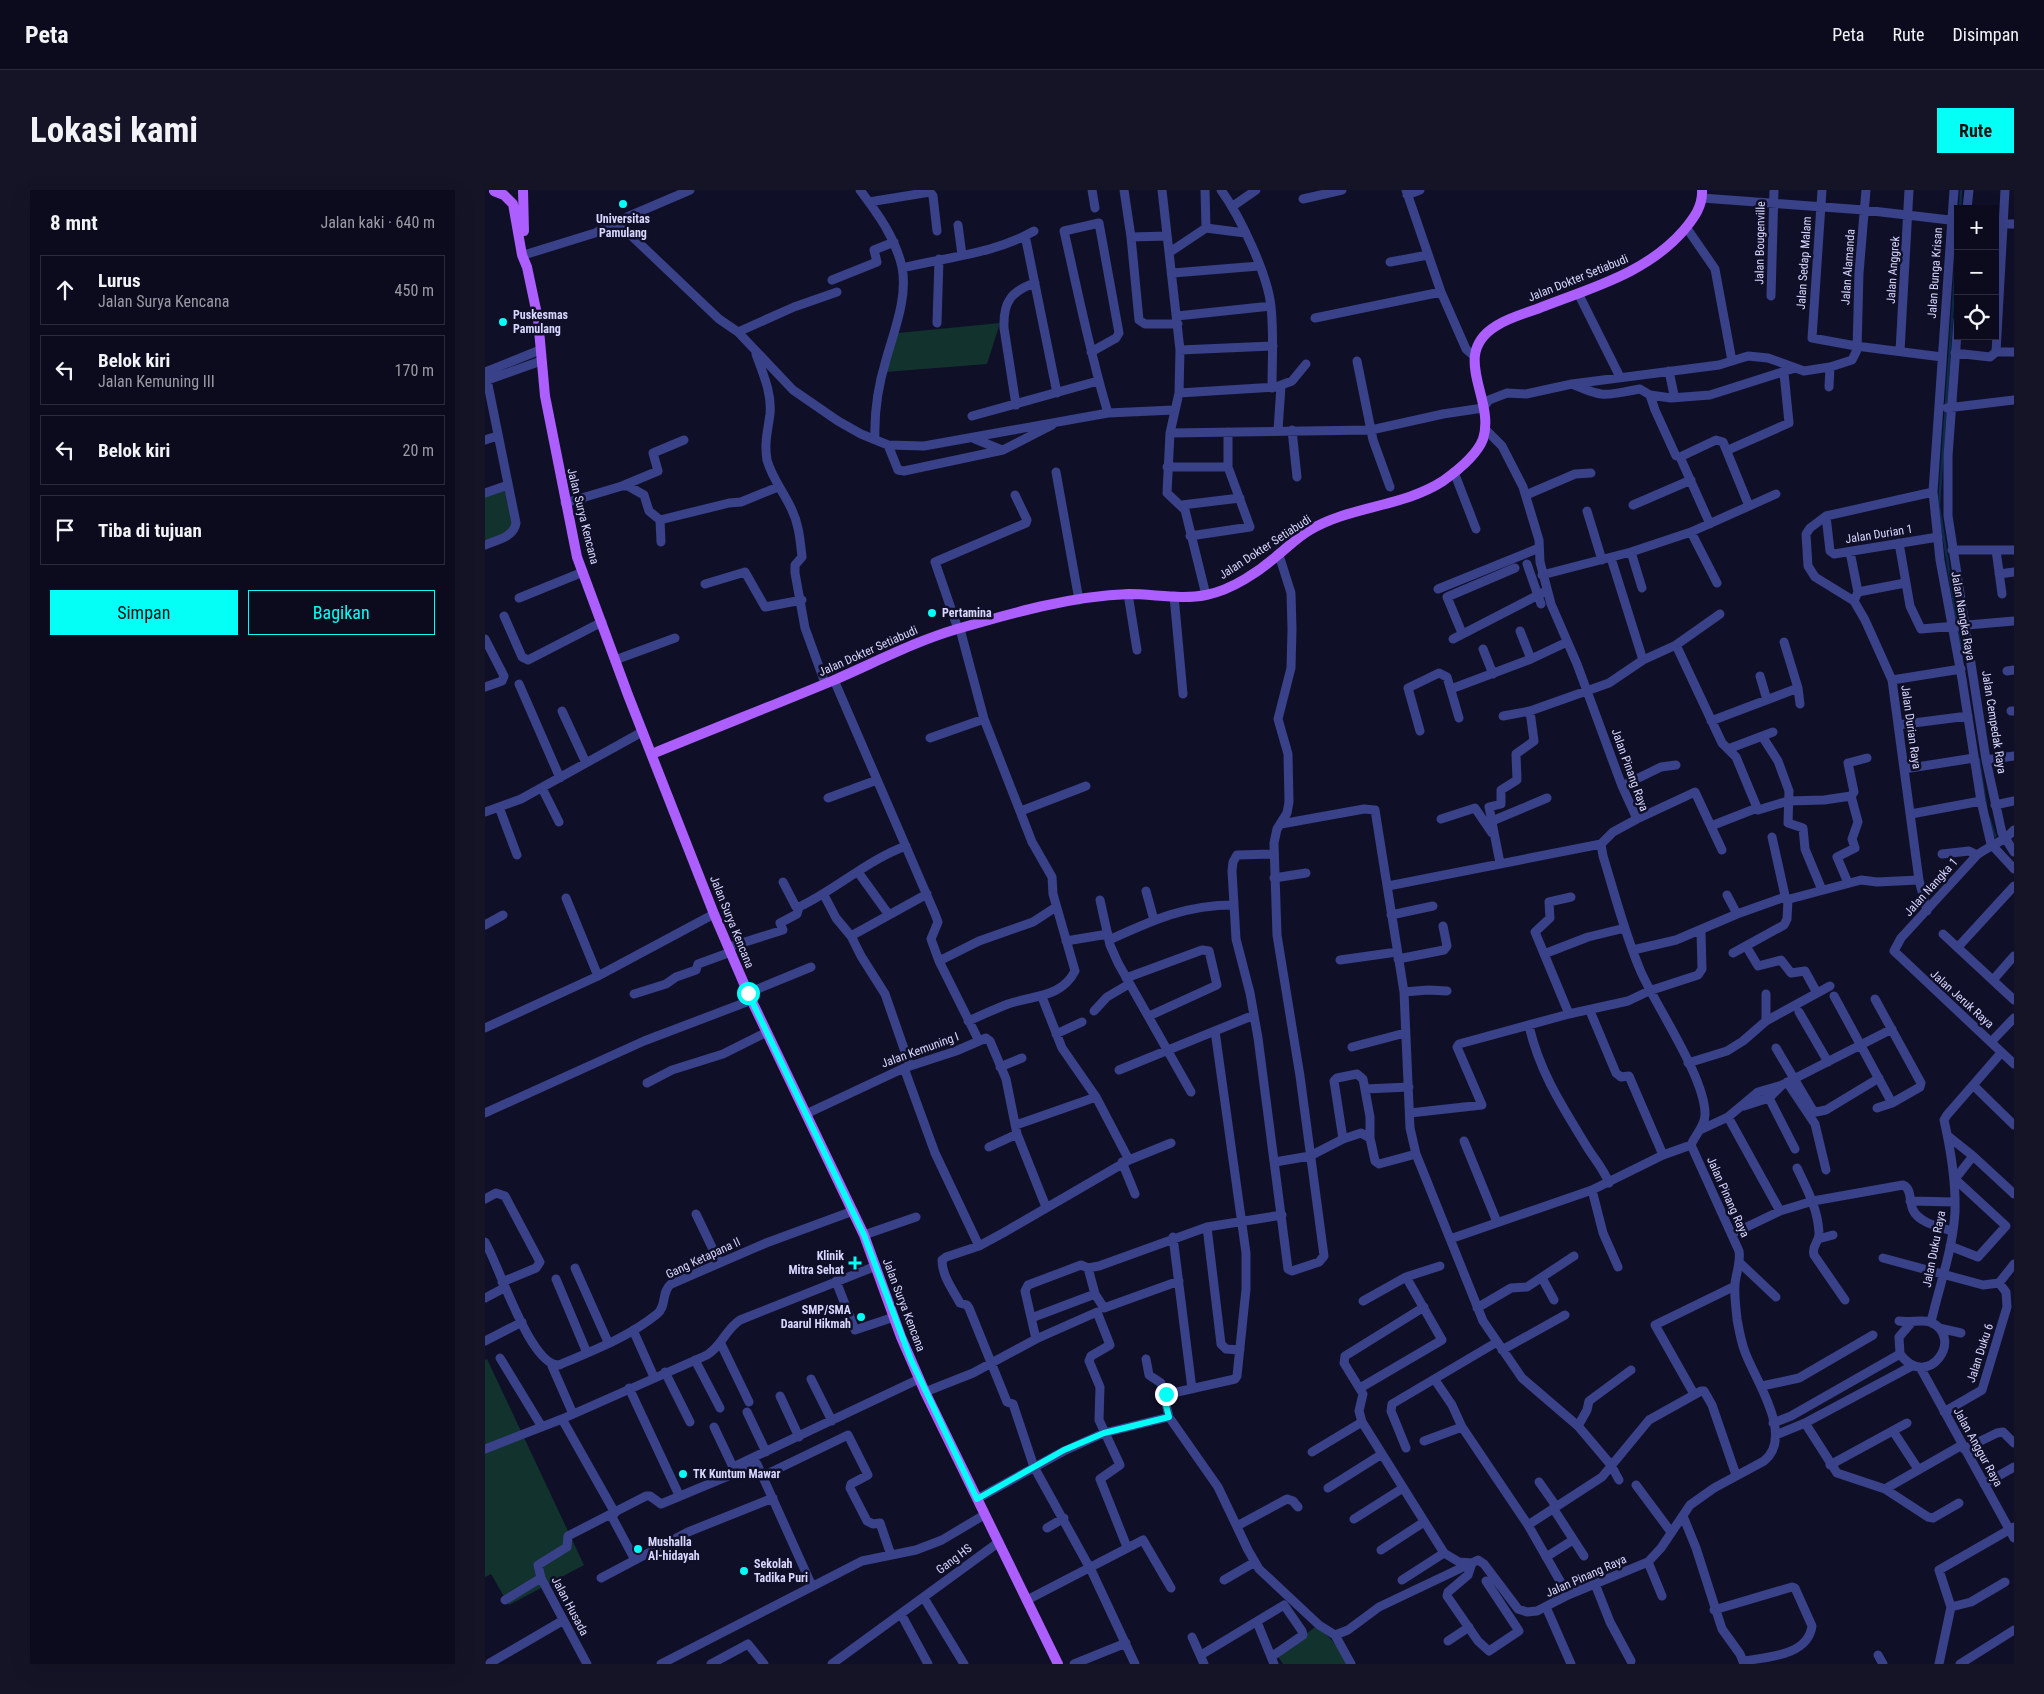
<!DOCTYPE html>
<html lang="id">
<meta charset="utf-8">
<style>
:root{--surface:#0c0b1e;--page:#151427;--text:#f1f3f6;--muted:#9a9ba4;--line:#2c2b3c;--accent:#03fff6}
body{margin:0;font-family:"Roboto Condensed",sans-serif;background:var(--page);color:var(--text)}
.controls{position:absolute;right:15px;top:15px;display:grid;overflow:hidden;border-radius:0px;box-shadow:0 5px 20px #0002}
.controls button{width:45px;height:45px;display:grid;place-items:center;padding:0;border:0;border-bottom:1px solid var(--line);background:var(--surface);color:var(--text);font:25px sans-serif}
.stop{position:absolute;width:15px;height:15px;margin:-11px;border:4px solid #03fff6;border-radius:50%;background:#fff}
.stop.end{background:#03fff6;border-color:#fff;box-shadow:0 1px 5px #0008}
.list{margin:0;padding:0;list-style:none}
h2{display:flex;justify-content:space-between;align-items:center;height:65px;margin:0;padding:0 20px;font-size:21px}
h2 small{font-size:16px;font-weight:400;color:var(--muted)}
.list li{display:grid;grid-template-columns:32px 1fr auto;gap:15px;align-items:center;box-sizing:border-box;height:70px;margin:0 10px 10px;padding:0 10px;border:1px solid var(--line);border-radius:0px}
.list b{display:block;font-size:19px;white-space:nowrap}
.list p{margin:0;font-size:16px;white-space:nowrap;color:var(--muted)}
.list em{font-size:16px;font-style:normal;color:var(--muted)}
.actions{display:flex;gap:10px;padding:15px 20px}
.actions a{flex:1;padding:11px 0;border:1px solid var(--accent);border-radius:0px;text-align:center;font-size:18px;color:var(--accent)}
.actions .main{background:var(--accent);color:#111}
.icon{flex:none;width:28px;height:28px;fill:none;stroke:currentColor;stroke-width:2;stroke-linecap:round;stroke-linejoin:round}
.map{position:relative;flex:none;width:1529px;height:1474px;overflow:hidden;border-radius:0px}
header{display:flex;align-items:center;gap:30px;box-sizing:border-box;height:70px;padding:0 25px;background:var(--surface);border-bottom:1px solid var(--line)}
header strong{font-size:24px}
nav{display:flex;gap:28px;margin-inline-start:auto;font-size:18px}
.intro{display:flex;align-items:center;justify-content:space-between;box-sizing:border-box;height:120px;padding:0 30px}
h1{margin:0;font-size:35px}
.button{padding:12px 22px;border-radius:0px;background:var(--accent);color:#111;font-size:18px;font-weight:700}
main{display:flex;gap:30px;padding:0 30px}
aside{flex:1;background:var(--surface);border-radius:0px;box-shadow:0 5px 20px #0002}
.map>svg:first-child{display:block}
.green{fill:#12322d}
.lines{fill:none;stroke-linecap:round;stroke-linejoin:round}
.stream{stroke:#0b2b4b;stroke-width:2.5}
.minor{stroke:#394188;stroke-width:9}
.major{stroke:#ad5eff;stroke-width:10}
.route{stroke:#03fff6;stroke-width:6}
.poi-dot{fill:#03fff6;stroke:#100f28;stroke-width:2}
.labels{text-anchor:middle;stroke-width:5;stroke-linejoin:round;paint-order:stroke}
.poi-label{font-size:12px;font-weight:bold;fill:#d7d7ff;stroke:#100f28;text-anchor:start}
.street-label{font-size:12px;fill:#d7d7ff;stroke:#100f28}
</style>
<header>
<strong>Peta</strong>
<nav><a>Peta</a><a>Rute</a><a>Disimpan</a></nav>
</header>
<div class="intro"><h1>Lokasi kami</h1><a class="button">Rute</a></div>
<main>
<aside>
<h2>8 mnt<small>Jalan kaki · 640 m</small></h2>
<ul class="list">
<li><svg class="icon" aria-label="ahead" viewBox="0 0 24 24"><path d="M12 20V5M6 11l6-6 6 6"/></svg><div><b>Lurus</b><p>Jalan Surya Kencana</p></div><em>450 m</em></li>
<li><svg class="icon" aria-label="left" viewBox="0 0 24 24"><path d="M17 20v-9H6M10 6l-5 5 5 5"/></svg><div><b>Belok kiri</b><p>Jalan Kemuning III</p></div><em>170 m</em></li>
<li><svg class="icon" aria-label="left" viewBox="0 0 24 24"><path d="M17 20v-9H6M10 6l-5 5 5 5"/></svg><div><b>Belok kiri</b></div><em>20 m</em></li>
<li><svg class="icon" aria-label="arrive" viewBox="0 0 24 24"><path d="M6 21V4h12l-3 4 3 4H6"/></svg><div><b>Tiba di tujuan</b></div></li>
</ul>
<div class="actions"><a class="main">Simpan</a><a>Bagikan</a></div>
</aside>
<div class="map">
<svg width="1529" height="1474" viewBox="0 0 1529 1474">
<rect width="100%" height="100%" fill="#100f28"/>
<path class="green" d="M515,133L502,174L400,182L413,143Z
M23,295L30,340L0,356V303Z
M2,1169L99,1375L24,1415L6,1384L0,1387V1170Z
M833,1435L868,1474H798L792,1465Z"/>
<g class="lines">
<path class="stream" d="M1475,19L1476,0
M1472,433L1454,316L1473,41
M1473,439L1477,468
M1494,569L1501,616
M1504,628L1510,646"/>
<path class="minor" d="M375,0C393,24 410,47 417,77C423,107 409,141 401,170C393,196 389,221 390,249
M607,0L610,18
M639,0L646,47L654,130L660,134H693
M677,0L695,160L694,203L685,243L682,303L700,320L721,405
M720,0L721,38
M736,0C755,26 783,85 786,117C789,144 787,171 787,198
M921,0L956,102L981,159L988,165
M1337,0L1327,148L1371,156L1457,167
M1469,0L1448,302L1455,370L1477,489L1496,611L1506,654L1529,679
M922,5L935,0
M1217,8L1379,20L1473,31
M818,9L857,0
M384,12L445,2L448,6L452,41
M748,16L771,0
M1482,19L1484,0
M133,33L234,129L253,142L308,200L353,231L376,244L403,255L439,256L623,223L689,220
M1510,34H1529
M473,35L477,65
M1201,37L1230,79L1247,171
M646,47L682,46
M541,50L572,203
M685,62L721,38L760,43
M42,64L110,43L142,27L205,0
M905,72L943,65
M417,78C462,67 509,64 549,41
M688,83L774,76
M347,90L392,72L389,60L409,52
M1093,103L1135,187
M1286,106L1289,0
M692,126L786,116
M830,128L956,102
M1473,130L1463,266V326L1501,570L1517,643L1529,662
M452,133L454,69
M253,142L309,117L352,102
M695,160L788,156
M1415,161L1424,0
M606,162L631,148L634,143L614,33L579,41C593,102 605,164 623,223
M1511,162L1520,0
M1470,163L1505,167L1511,162H1529
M271,164C278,184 287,203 285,224C283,240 279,253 282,270C287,288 298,301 306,318C314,334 315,349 317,367L310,375V383L320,438L340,493
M872,171L888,250L905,297
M0,182L55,160
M0,191L56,171
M1087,194C1122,209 1119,205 1155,199L1165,205L1186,208L1189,205L1184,181
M1344,197L1345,177
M694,203L791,197L807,191L821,174
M1165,205L1170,220L1191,266L1195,267L1231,250L1238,252L1264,316
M1186,208L1225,205L1310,178
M531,215L519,138C518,112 526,101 550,93
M1462,218L1529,210
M487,226L613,191
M793,240L796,196
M807,240L812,287
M685,243L886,240L958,224L998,218L1004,210L1022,203L1041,204L1087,194L1234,175L1263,166L1283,168L1319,181L1345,177L1367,170L1372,160L1374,83L1381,0
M490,249L517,260
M0,250L12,246
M403,255L413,280L419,281L518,260L567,235
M1243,260L1304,233L1299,183
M1195,267L1225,334
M682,277H743
M571,282L594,410
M969,282L991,339
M137,296H143L159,305L164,321L175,330L244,313L256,312L293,297
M0,303L23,295
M1041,305L1090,284L1106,283
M80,313L137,296L173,281L168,263L199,250
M697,315L755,308
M1148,315L1206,290
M1102,321L1117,370
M1341,326L1345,361L1349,364L1453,347
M175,330L176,352
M1206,342L1232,393
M705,346L765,337L743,277V242
M1414,353L1425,416L1436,439L1529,431
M0,355C12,350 29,347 31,333L2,190
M1467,360H1529
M1511,360L1517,404
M1146,362L1157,398
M1365,362L1373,402L1369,411
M1126,368L1158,470
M1042,374L1056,414
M1514,384L1529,382
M1057,385L1146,362L1206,342L1291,304
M220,394L260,382L280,417L317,410
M953,399L1054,358
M1373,402L1420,393
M643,404L652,460
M689,406L698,504
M34,408L98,382
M19,426L37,467L43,470L117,432
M473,439L450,372L541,333L542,330L530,305
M475,439L499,529L547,652L567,687L568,704L590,781C576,808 549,805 523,814C510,819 497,825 483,831
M1035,441L1046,469
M977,443L962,407L1030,378
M0,449L19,486L17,491L0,497
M968,449L1061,401
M1191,455L1237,553L1251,567L1273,620L1303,611L1339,610L1366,606L1369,602L1363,573L1382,568
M998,459L1008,484
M130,470L190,448
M1522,481L1529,480
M1275,486L1282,510
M349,490L450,724L453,732L446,749L454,771L494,851
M1407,490L1476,479
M34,494L75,588
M1313,498L1315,514
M966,499L1046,469L1082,452
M77,521L101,573
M1526,521H1529
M1018,526L1045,521L1124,493L1158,470L1191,455L1235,424
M1226,531L1313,498L1299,452
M1413,535L1483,526
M935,541L923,498L954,483L962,487L974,528
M1277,546L1293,571L1304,601L1303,633L1318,638L1320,659L1337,700
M445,548L499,529
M1243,559L1288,542
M1501,570L1529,566
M1419,579L1489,568
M1137,596L1176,577L1191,575
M57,598L74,632
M343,608L392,590
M1510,615L1529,611
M14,617L32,665
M536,621L601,596
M0,622L36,609L157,542
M1426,624L1496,611
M956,629L990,618L1007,643
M1152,629L1210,602L1237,660
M1007,631L1062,608
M796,634L879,619L890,620L919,802L925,938L931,964L998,1131L1037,1188L1093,1236L1126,1275L1134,1290
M1226,636L1272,618
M1529,640C1519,652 1504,656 1492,665L1416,748L1409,761L1529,874
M1287,647L1301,710L1376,690L1392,692L1434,690
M788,664L752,665L748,672L747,681L751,749L765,803L773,848L803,1079L807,1081L834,1072L839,1066L815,886L792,745L789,653L792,639L802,623L804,612L803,564L793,529L806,478L807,439L806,403L794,365
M1457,664L1484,661L1492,665
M1015,673L1004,617L1016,614V600L1032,590L1031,564L1049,551L1045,521
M373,682L404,725
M789,688L821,683
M298,692L311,717H314C352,699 382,670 421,656
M1363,693L1352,667L1370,658L1367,649L1373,632L1366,606
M903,696L1116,654
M661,701L669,730
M339,705L351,728L366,746L376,766L400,804L425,876
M81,708L113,786
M615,710L625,755L633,773L706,902
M1442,721L1434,690L1407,490L1380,430L1369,411L1330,387L1323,376L1321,344L1325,338L1341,326L1448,302
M1252,724L1300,707
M906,725L948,716
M0,735L18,725
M1458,744L1529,810
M366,746L442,704
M624,750C668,730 700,715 749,715
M581,751L623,744
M1261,756L1273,776L1296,770L1306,783L1320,781L1332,803
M244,757L298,740L295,733L312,724L314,717
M1473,757L1529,696
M1148,760L1191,750L1252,724L1242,705
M1248,763L1299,735L1302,729L1303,710
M1059,764L1103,747L1140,738
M913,769L959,760L962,756L958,736
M855,770L912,762
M454,771L494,751L548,732L571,717
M641,788L717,760L724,761L732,795L664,826
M1508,790L1529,766
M919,802L943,800L962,801
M263,803L326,777
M149,804L181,794L191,787L211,780L213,774L246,762
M1349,806L1407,913L1435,897L1436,893L1390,809
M557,807L577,858L611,907L644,970L518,1043L494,1056L461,1067L457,1070C457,1086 468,1100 475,1113L482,1115L484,1118L522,1212L528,1214L549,1277L607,1382L650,1474
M609,821L622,807L644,794
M1105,821L1131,883L1136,887L1144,886L1178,965
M1314,822L1343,872
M1084,824L1050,742L1065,728L1064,712L1086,707
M1281,831V804
M1044,836C1055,883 1077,916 1102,957C1110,970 1118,978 1124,993
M0,838L113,786L229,724
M571,844L597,832
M1506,852L1529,828
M867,857L920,843
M1291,858L1327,919L1331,922L1341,920L1394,888
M1203,873L1242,861L1258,851L1281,831L1345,796
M515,877L537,868
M419,878L450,963L494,1056
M634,880L769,825
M1302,892L1330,934L1341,980
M162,893L187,880L238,864L282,842
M1488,895L1529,935
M880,899L924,897
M1284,908L1310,959
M1259,916L1284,908L1297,895
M1392,918L1407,913
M0,923L159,851L267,810
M925,923L997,915L972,857L974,854L1084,824L1143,811L1164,801L1213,785L1217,779L1216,741
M321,924L419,878L471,861L501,848L505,851L521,889L532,944L561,1017
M1243,927L1295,1021
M531,935L611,907
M1215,940L1243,927L1273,902L1297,895L1407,839
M1463,946L1488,966L1529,1004
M858,949L849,891L852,888L872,884L878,889L885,927V948
M979,951L1012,1032
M504,957L532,944
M644,970L686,953
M637,972L650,1004
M790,972L825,966L858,949L876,943L885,948L890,971L894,974L931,964
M1312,978C1322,999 1333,1019 1334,1043C1335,1052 1326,1055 1329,1065L1360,1110
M1107,1000L1118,1043L1133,1077
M0,1009L11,1003L20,1006L55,1072L51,1078L17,1092
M1425,1011L1470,1012
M211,1024L234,1072
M722,1037L736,1154L741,1159L755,1160
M1247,1044L1295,1021L1328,1011L1418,995C1427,998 1424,1012 1428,1020C1434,1033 1455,1037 1467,1041
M379,1045L431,1027
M688,1047L707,1199
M965,1049L1107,1000L1178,965L1206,955
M1333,1049L1348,1045
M0,1052C14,1075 45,1176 74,1175C107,1161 144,1147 172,1124C182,1116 176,1102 186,1094L281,1053L368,1021
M1465,1056L1493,1067L1521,1036L1470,989L1488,966
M1398,1068L1498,1095L1514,1093L1529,1074
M1254,1072L1291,1107
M90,1078L123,1152
M603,1078L610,1104L619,1118L694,1091
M1057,1088L1069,1110
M71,1089L102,1163
M351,1091L370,1140L409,1127
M0,1108L19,1098
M878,1111L921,1087L955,1076
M939,1117L860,1166L859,1173L878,1204L874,1221L877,1232L959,1363L974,1372L987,1373
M992,1118L1026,1098L1042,1097L1089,1066
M549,1127L610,1104
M1414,1131C1425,1133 1437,1129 1445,1132C1481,1147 1443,1202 1415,1164L1414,1147L1426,1133
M1446,1132C1454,1097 1468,1059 1470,1022C1471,991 1466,961 1459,930L1462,925L1516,863
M1454,1138L1476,1143
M148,1140L169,1187
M551,1149L540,1101L543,1095L596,1075L603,1078L614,1076L722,1037L797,1025
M0,1151L37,1132
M236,1154L264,1212
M1017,1160L1080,1125
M15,1168L57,1237
M661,1169L664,1185L676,1193L684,1227L733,1297L763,1360L774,1379L834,1435L850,1445L863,1440L894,1417L993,1370L999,1374L1033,1419L1042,1422L1052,1421L1083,1405L1163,1372L1176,1358L1205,1315L1229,1298L1279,1271C1310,1246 1270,1190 1260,1162C1256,1152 1254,1140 1252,1129C1251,1118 1249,1105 1250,1094C1251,1083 1256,1072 1254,1061L1206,955C1210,945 1220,936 1220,925C1221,889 1172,818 1156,782C1140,745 1130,705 1118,666L1116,654L1128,642L1152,629L1137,596L1092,474L1066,414L1055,372L1054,350L1038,297L1017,256L1000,239
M210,1170L235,1218
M67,1176L88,1224
M1435,1177L1529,1348
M180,1182L205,1232
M326,1189L347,1231
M950,1190L967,1215L977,1237L1043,1335L1083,1405
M1277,1196L1314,1188L1388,1145
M144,1198L194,1305
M875,1198L957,1150L921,1087
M440,1202L488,1183L551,1149L612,1122L625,1155L606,1166L604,1171L615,1197L614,1230L635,1275L615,1289L642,1357
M1209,1204L1170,1135L1250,1096
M679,1205L750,1189L752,1186L761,1099V1063L730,841
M295,1206L314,1247
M262,1222L281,1262
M1459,1222L1497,1200L1522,1117L1521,1102L1514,1093
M77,1229L130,1323
M1288,1233L1306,1226L1415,1164
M1320,1233L1352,1283L1400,1299L1443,1327L1448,1328L1474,1313
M1093,1236L1102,1220L1104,1211L1146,1180
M229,1237L248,1277L434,1189
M1408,1241L1433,1279
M1291,1245L1320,1233L1427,1176
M939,1251L977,1237
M921,1258L906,1221L907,1214L1012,1152
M0,1259L77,1229L222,1165C237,1156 240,1140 255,1130L391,1076
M1479,1259L1512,1243L1518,1242L1529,1253
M827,1262L877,1232
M1345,1275L1422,1233
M278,1286L363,1245L383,1285L366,1294L365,1298L382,1331L388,1334L395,1333L406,1365
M1054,1292L1071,1316
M1499,1294L1529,1277
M1151,1295L1186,1342
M843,1298L897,1264
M1400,1299L1477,1255
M492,1309L579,1261L619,1243L684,1227
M1068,1318L1099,1366
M1198,1326L1211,1358L1237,1439L1255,1464L1259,1474
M869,1329L918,1298
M1043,1335L1117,1287L1164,1230L1216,1201H1219L1227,1215L1251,1285
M752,1336L802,1309L808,1311L813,1317
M562,1338L579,1328
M896,1360L939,1332
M1061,1367L1088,1350
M150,1370L203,1342L288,1308
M1163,1372L1177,1406
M987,1373L983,1385L963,1402L962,1406L993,1451L1004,1461L1034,1441L1001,1391
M116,1388L150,1370L126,1325
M739,1390L770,1372
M917,1390L959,1363
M1110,1394L1125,1432L1146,1471
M439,1408L479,1474
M20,1410L56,1388
M542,1410L658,1350L686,1398
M1061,1417L1086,1474
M1466,1417L1486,1412L1520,1392
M1229,1420L1307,1397L1310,1398L1327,1436C1323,1466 1282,1467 1259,1471
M416,1424L443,1474
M772,1432L789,1474
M850,1445L866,1474
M707,1447L719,1474
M963,1451L984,1437
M716,1465L799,1415L817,1441L818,1445L786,1467
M1393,1465L1398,1474
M5,1473L77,1431
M102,1474L56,1388L53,1375L82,1357L83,1346L161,1306H165L176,1314L272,1274L327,1396
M176,1474L377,1371L431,1360L457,1350L499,1325
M226,1474L263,1454L279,1474
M347,1474L514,1352
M589,1474L641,1453
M1454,1474L1466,1417L1454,1380L1529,1337
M1475,1474L1529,1440"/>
<path class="major" d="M38,0L39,41
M9,1L19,5L28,14L37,65L42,77L53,129L60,206L92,367L143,505L229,724L263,803L379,1045L416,1147L440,1202L573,1474
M167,564C227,539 287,516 347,491C389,473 428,452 472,439C527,423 586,406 644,404C669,404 696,410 721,405C747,400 775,381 794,364C804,356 813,347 825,340C865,316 918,317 958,291C972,281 992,265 998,249C1011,209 964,165 1011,136C1023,128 1038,124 1052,119C1105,98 1161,84 1199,40C1209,28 1218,16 1217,0"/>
</g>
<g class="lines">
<path class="route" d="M263,803L379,1045L426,1170L492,1309L579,1260L619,1243L684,1227L678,1204H681"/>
</g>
<g class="poi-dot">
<circle cx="138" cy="14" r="5"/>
<circle cx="18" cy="132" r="5"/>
<circle cx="447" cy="423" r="5"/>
<path d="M367.5 1065.5h5v5h5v5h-5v5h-5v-5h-5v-5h5z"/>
<circle cx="376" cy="1127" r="5"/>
<circle cx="198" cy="1284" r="5"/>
<circle cx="153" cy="1359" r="5"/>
<circle cx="259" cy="1381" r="5"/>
</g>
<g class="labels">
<g class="poi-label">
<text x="138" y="33" text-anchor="middle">Universitas<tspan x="138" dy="14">Pamulang</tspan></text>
<text x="28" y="129">Puskesmas<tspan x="28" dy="14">Pamulang</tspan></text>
<text x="457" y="427">Pertamina</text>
<text x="359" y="1070" text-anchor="end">Klinik<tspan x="359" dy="14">Mitra Sehat</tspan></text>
<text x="366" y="1124" text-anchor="end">SMP/SMA<tspan x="366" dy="14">Daarul Hikmah</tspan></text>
<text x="208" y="1288">TK Kuntum Mawar</text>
<text x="163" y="1356">Mushalla<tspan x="163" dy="14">Al-hidayah</tspan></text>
<text x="269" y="1378">Sekolah<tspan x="269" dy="14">Tadika Puri</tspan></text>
</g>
<g class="street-label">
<text transform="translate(1275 53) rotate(-89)" y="4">Jalan Bougenville</text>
<text transform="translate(1319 73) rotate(-86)" y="4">Jalan Sedap Malam</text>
<text transform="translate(1363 77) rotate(-86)" y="4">Jalan Alamanda</text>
<text transform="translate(1408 80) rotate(-86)" y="4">Jalan Anggrek</text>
<text transform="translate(1450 83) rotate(-86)" y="4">Jalan Bunga Krisan</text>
<text transform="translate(1093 88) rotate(-22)" y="4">Jalan Dokter Setiabudi</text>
<text transform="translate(98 326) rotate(76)" y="4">Jalan Surya Kencana</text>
<text transform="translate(1394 344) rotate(-9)" y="4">Jalan Durian 1</text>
<text transform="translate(780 357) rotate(-33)" y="4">Jalan Dokter Setiabudi</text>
<text transform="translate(1478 426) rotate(80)" y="4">Jalan Nangka Raya</text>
<text transform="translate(383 461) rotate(-24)" y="4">Jalan Dokter Setiabudi</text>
<text transform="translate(1509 532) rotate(81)" y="4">Jalan Cempedak Raya</text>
<text transform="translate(1426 537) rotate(82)" y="4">Jalan Durian Raya</text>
<text transform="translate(1145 580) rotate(70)" y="4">Jalan Pinang Raya</text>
<text transform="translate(1446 697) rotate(-48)" y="4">Jalan Nangka 1</text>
<text transform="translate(247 732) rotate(68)" y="4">Jalan Surya Kencana</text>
<text transform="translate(1477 809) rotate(42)" y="4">Jalan Jeruk Raya</text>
<text transform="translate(435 860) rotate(-20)" y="4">Jalan Kemuning I</text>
<text transform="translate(1243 1007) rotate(66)" y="4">Jalan Pinang Raya</text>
<text transform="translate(1449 1059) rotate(-79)" y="4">Jalan Duku Raya</text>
<text transform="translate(218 1068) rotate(-25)" y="4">Gang Ketapana II</text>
<text transform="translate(419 1115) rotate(69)" y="4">Jalan Surya Kencana</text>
<text transform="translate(1495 1163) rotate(-72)" y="4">Jalan Duku 6</text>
<text transform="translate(1493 1257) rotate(61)" y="4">Jalan Anggur Raya</text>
<text transform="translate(469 1369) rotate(-37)" y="4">Gang HS</text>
<text transform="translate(1101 1386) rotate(-24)" y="4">Jalan Pinang Raya</text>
<text transform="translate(85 1416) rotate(62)" y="4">Jalan Husada</text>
</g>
</g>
</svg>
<div class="controls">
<button>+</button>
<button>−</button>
<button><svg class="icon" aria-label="locate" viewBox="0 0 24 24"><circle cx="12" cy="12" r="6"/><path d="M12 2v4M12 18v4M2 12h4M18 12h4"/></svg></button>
</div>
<div class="stop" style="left:263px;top:803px"></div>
<div class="stop end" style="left:681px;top:1204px"></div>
</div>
</main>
